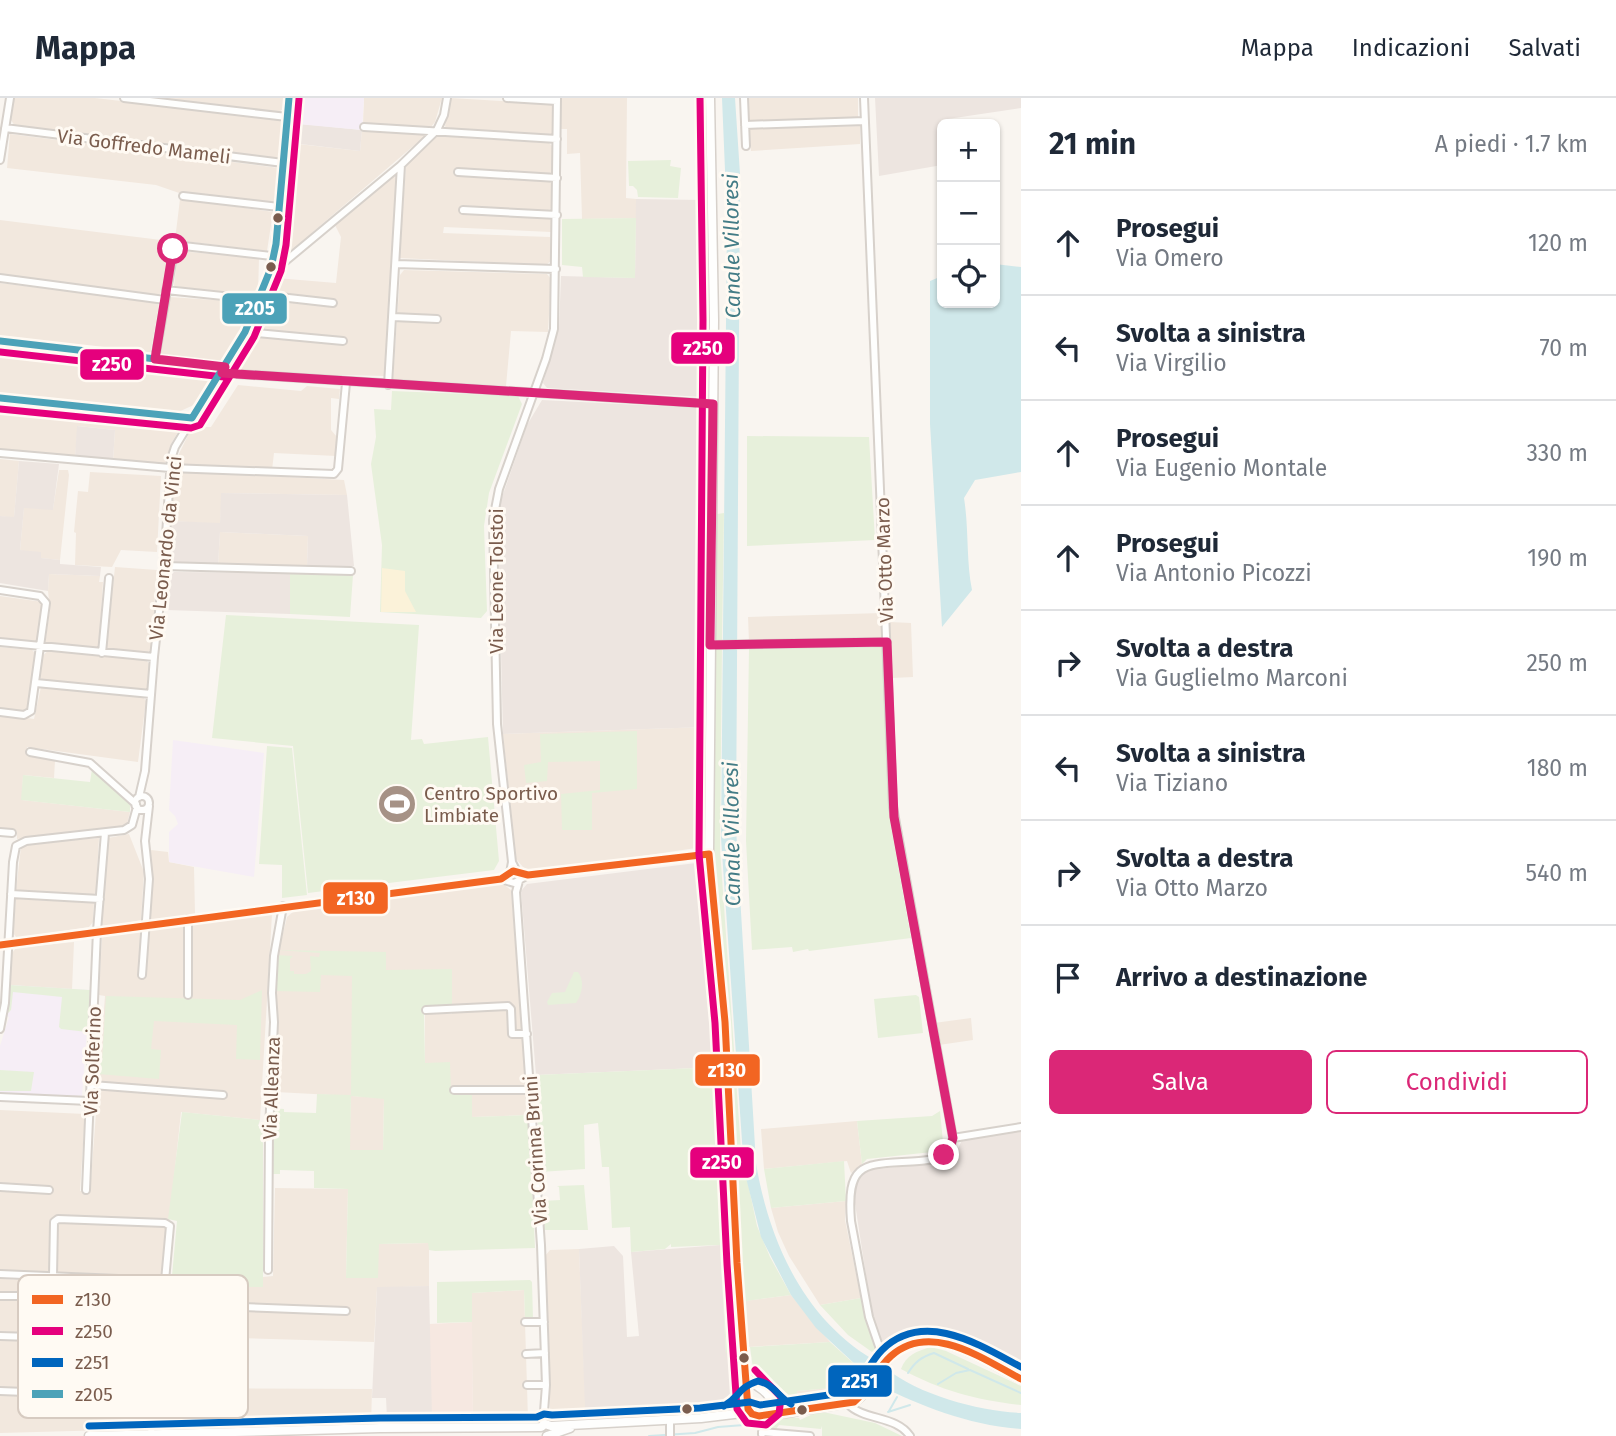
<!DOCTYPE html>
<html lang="it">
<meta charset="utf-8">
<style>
:root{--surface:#fff;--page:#f2f2f3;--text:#1f2937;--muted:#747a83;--line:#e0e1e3;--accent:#db2777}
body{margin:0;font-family:"Fira Sans",sans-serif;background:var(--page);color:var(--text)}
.controls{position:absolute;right:21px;top:21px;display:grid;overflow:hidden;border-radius:10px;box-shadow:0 2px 5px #0004}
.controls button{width:63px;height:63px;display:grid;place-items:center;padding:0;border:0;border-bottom:2px solid var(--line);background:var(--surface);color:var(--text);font:35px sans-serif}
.stop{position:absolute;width:21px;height:21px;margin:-16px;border:5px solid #db2777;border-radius:50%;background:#fff}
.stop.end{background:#db2777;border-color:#fff;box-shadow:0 2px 7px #0008}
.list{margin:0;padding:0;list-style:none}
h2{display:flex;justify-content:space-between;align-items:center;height:91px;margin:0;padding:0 28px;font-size:30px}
h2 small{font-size:23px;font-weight:400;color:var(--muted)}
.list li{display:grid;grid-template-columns:46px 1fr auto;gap:21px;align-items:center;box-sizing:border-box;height:105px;padding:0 28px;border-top:2px solid var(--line)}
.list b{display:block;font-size:26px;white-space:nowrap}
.list p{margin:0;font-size:23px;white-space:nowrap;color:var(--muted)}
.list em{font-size:23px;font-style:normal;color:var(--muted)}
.actions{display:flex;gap:14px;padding:21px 28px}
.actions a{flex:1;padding:16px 0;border:2px solid var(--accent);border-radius:10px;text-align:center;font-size:24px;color:var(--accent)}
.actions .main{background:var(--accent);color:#fff}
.icon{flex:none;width:38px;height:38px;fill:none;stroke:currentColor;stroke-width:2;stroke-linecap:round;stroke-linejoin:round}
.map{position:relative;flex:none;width:1021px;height:1338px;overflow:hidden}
header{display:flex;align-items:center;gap:42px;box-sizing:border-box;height:98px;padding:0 35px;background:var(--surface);border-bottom:2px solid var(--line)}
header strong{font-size:33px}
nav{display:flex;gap:38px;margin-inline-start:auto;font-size:24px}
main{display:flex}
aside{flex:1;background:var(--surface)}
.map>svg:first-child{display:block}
.residential{fill:#f2e8de}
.commercial{fill:#f6e8e1}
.industrial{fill:#ede5e0}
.education{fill:#f6eef6}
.green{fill:#e7f0db;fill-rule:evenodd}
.sand{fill:#fbf2d9}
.water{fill:#d0e8ea}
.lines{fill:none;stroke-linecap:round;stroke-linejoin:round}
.stream{stroke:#d0e8ea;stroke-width:2}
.minor-casing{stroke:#d7d1cb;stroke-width:10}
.tertiary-casing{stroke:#d7d1cb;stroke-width:11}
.minor{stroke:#fefefd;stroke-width:6}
.tertiary{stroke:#fefefd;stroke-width:8}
.bus-1-casing{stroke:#fffaf3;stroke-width:12}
.bus-2-casing{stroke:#fffaf3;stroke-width:12}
.bus-3-casing{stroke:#fffaf3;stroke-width:12}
.bus-4-casing{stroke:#fffaf3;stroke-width:12}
.bus-1{stroke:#f26522;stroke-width:7}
.bus-2{stroke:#e5007d;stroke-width:7}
.bus-3{stroke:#0065bd;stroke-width:7}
.bus-4{stroke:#4ca2b8;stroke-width:7}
.route{stroke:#db2777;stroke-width:9}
.bus-dot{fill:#7a5c4d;stroke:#fffaf3;stroke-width:2.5}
.labels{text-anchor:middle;stroke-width:6;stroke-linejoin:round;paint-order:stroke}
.street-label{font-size:19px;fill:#7a5c4d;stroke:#fffaf3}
.poi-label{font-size:19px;fill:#7a5c4d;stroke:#fffaf3;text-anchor:start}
.water-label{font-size:21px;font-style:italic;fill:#437c86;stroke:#fffaf3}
.key{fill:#fffaf3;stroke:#d7cbc1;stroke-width:2}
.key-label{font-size:19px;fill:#7a5c4d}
.line-badge{stroke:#fffaf3;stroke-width:2.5}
.badge-label{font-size:19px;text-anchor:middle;font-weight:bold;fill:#fff}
</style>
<header>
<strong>Mappa</strong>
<nav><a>Mappa</a><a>Indicazioni</a><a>Salvati</a></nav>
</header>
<main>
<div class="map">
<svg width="1021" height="1338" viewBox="0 0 1021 1338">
<rect width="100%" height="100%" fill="#f9f5f0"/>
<path class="residential" d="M14,0H95L279,21L283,28L278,60L15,28L11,22Z
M161,0H285L283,11L279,14Z
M364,0H442L435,24L431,29L363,26Z
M450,0L553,6V35L549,38L447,31L445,28Z
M560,0H627L626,100L636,101V120L582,121L580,55L567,56V31H561Z
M748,0H858V20L749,26Z
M860,28V46L751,53L749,31Z
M362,32L423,35L425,38L314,133L290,156L281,154L289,45L360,53Z
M10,36L279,70L275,103L273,104L182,96L156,87L7,70Z
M439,38L549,45L553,49L552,74L548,76L460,70L459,76L549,83L553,88L551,110L548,114L461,107L460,113L552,120L551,134L444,129L443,135L550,139L552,162L546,167L399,160L406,68L432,40Z
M394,78L397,81L396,109L385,278L342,277L341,281L235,273L232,266L276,180L336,185L341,139L335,127Z
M180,101L273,114L267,153L175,142Z
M0,122L169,143L163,194L158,197L0,177Z
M178,153L259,160L258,196L256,198L174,188Z
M404,172L547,176L551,181L548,234L511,233L506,288L393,281L400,177Z
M0,185L156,204L159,208L150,257L0,240Z
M170,199L243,204L250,215L225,262L217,264L160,258Z
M0,248L209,272L213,279L196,306L176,315L0,296Z
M238,287L301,293L307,288L340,291L339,301L331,300V332L337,339L336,358L274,355L272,372L178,367L175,364L192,329H211Z
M0,304L173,324L182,327L171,346L168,361L164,366L113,363L115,332L78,328L75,359L0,352Z
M0,361L19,363L14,420L0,418Z
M59,372H68L69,377L60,462L40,460L20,452L24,409L53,411Z
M177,373L344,382L347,397L222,395L220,426L171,423L173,376Z
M90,374L161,378L157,454L121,452L112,469L75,467L76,435L74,434L78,393L88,394Z
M220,434L308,438L307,468L218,467Z
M115,469L157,472L151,552L146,555L106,552Z
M49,476L100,478L99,484H103L99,548L96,551L45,546L50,512L48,493Z
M0,498L43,504L37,542L34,544L0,541Z
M882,515L884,541L749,544L748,519Z
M890,524L911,525L913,579L892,580Z
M0,549L32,552L36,556L27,613L24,615L0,612Z
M48,553L146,562L151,568L149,591L144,594L43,583L40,579L42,558Z
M41,589L143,599L146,603L138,664L27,649V658L55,663L54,680L23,677L22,702L130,714L127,726L121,730L17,741V733L0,731V616L34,621Z
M706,629L703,749L533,774L523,769L516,761L503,636Z
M129,736L144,774L141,822L105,829L101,826L108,740Z
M99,740L96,793L94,797L16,792L21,749L26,746Z
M151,752L168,754L169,764L194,769L195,816L149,822Z
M502,785L511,792L529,1017L472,1019L425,966V916H452V872L352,998L384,1000L383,1052H349L351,998L276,994V925L274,895L278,856L287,819L294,813Z
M16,801L94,805L93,824L89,829L17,840L13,835Z
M272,816L260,1022L181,1014L164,1174L160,1178L0,1172V1012L85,1016L80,1093L90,1094L105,898L99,897L102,839Z
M74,844L72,892L10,887L12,855L16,850Z
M971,920L973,942L939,947L934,925Z
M857,1023L862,1066L851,1075L847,1063L764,1071L761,1031Z
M275,1090L348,1091L346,1179L379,1146L429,1145V1188L377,1190L374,1244L165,1238L171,1189H263V1179L273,1178Z
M846,1103L845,1122L861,1200L820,1207L789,1158L778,1134L771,1110Z
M579,1151L586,1319L554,1322L550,1317L545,1158L550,1152Z
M0,1181L157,1186L161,1191L151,1294L0,1290Z
M524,1192L528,1321L473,1323L471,1195Z
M791,1197L830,1244L747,1249L744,1203Z
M865,1287L858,1295L843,1303L799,1309L797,1293Z
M160,1290L372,1291L371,1328L158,1333Z
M0,1295L151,1301L147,1331L0,1335Z"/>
<path class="commercial" d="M472,1224L473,1323L431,1324L429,1226Z"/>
<path class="industrial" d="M875,0H1021V10L941,22L942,67L879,78Z
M302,26L362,32L360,53L300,46Z
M636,101L702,102V299L547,290L543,285L559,230L561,178L635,180Z
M542,302L699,310L706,316V629L503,636L498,432L499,408L527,327Z
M77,328L115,332L113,363L75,359Z
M19,363L59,366L53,412L24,410L20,452L41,454V460L60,462V466L101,469L100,478L49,476L48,493L0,485V418L14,419Z
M221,395L347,397L354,468H307L308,438L220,434L218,467L174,464L170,459L171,423L220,425Z
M174,474L290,475V516L167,512L169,479Z
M704,764L720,969L536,977L521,793L527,786Z
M1021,1033V1263L972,1242L970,1244L930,1232L914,1234L884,1246L877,1237L869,1197L854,1099L856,1087L866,1072L952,1064L962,1042Z
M720,1147L726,1255H734V1305L585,1310L579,1151L614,1148L623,1158L627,1239L639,1238L631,1154Z
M429,1188L432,1320L387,1321L386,1300H372L377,1189Z"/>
<path class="education" d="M298,0H364L362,32L297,26Z
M173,642L264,655L254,779L169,764V734L178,726L175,718L169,712Z
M10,887L90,892L82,998L0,995V948L9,919L6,918Z"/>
<path class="green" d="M671,62L670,68L681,70L678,100L638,99L637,92L633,88H629L628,63Z
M636,120L635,180L583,179L582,169L562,167V121Z
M392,293L518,298L522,306L489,395L484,428L487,513L481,520L380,514L382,447L371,366L376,339L374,311L391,312Z
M747,338L869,339L875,442L747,448Z
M724,415L722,545L713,542L716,419L717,416Z
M290,475L353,477L350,519L290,516Z
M226,517L419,527L411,642L422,641L424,646L488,639L499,763L494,772L308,795L293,648L212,640Z
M722,548L720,751L741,1052L757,1128L770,1159L791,1197L746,1203H744L713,764V550Z
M882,549L892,733L911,840L809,853L808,851L793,854L792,849L752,852L746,743L749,551Z
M637,633V691L592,695V732H562L561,696L600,692V663L548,664L547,683L526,685L524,667L541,664L540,636Z
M267,648L292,650L307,797L282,800V767L259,766Z
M92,671L126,700L130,706V714L21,702L23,677L90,684Z
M277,852L386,854V872L452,871V906L424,911L425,965L450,964L451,993L472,997V1019L529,1017L535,1150L435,1153L429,1152L428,1145L379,1146L378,1180H346L348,1091L314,1090V1073L280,1072V1076H271L273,1010L284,1011V1014L316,1015L317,996L351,997L352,878L321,877L320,894L274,893L276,857L293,858L290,861V873H294V876H306L311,873L310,858L319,859L320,855ZM351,998L384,1001L383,1052H350Z
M574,874H578C585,883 582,896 576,905L548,907L547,904L552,895L565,894Z
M10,887L90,892L87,934L61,931L59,929L62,899L13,894L11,912L6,917Z
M262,892L260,962L236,961L237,927L154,923L151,951L161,952L159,981L98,976V963L102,964L106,898L240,902Z
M916,897L919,899L923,935L878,940L874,901Z
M720,969L724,1019L734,1255H726L720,1147L671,1149V1146L665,1151L631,1154L630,1129L612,1130L609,1069H602L598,1025L584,1027L585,1071L540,1074L536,977Z
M0,972L34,974L31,993H0Z
M940,1013L943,1044L932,1054L867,1061L862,1066L857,1023L932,1018Z
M182,1014L260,1022L258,1028H263V1189H171L177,1123L168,1121Z
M844,1063L846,1103L771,1110L764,1071Z
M584,1087L588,1132H544L542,1103L560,1102L559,1089L557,1088Z
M530,1182L532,1184L533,1221H525L524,1192L472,1195V1224L437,1225V1184Z
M861,1200C865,1218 871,1234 876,1251L872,1254L848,1237L820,1207Z
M830,1244L871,1281L865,1287L797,1293L799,1308C776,1311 783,1309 771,1293C767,1288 760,1288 755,1285L750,1249Z
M931,1249L946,1253L1021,1288V1307C976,1302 942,1293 901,1271C906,1257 917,1253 931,1249Z
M823,1314L875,1325L902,1338H822V1328L821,1331L779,1327L776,1331L768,1329L772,1321L788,1319L799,1320L800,1322L815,1315Z"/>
<path class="sand" d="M382,470L405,473V493L416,514H381Z"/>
<path class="water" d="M722,0H735L740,76L736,730L756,1065C769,1145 806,1226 881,1266L871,1281L816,1230L791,1197L761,1139L744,1072L721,740L727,120Z
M995,166L1021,169V374L975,382L964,400C969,431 966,462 972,492L942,529L930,326V183L942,178V205H995Z
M887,1271C919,1297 979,1313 1021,1315V1331C968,1327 924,1309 876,1286Z"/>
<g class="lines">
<path class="stream" d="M908,1275C915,1264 921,1259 934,1255L968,1271
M938,1286L956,1275L970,1272L1021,1295
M889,1313L897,1299
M888,1314L910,1307
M649,1338L695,1335L718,1329L757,1326"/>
<defs>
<path id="minor" d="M124,0L287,19
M507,0L557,3
M744,0L746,48
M864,0L893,709L953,1040L949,1053C940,1061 930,1062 919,1063C866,1067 846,1060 851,1123L869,1219L882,1257
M745,27L865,23
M364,29L557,41
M5,30L283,65
M0,62L10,0
M458,74L557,80
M183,98L279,109
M463,112L557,117
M396,166L556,171
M272,168L282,166L401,67L437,32L444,17L447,0
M0,180L165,202
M166,192L260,202
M262,197L333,205
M393,219L437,221
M245,234L343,243
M0,243L225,269
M155,261L175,147L289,160
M222,275L713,306
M388,287L401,67
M0,300L192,320
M0,355L170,370L334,376L338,371L346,285
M164,468L351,473
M0,492L40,498L46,505L31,613L24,617L0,614
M0,544L154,559
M710,547L887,544
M102,555L109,480
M36,585L151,596
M30,654L90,665L136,706
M135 705a7 7 0 1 1 14 0a7 7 0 1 1-14 0Z
M139,699L145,673L154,559L164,468L171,361L175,349C212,287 256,229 274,158L289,0
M0,734L12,735
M512,764L517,774
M510,775L512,764L497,626L493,422L499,391L546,261L554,231L557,0
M519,783L516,794L541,1147L546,1287L543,1327
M11,796L100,801
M188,821V897
M0,847L501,781L514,785L528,777L709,756
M142,877L149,781L145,743L149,708
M426,912L508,908L511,911L512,936H527
M0,931L5,905L13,764L16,748L26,743L124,732L132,727L137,709
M92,987L223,997
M454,992H531
M0,999L89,1003
M953,1040L1021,1029
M0,1089L49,1092
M86,1092L97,833L105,735
M268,1172L269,1032L274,924L272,895L274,858L283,808
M0,1176L166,1183
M53,1178L54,1124L58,1121L165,1125L170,1128L151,1336
M0,1198H25
M164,1206L346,1213
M525,1224H544
M0,1238L32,1239
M526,1256L545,1255
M527,1287H546
M0,1293L154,1299
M848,1306C864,1323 896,1317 910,1338
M762,1334L810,1338
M762,1336L766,1316
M670,1338V1321"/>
<path id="tertiary" d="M710,0L714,222L709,756L725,924L737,1165L747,1309L752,1316L759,1318L768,1315H786L854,1304C871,1293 877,1272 891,1258C930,1221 984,1263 1021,1281
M747,1278C753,1288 762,1289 768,1297C776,1306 770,1308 783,1314
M89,1338L380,1330L541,1329L545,1326L551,1328L701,1320L750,1314
M547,1338L570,1330"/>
</defs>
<use href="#minor" class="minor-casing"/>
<use href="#tertiary" class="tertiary-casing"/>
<use href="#minor" class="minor"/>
<use href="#tertiary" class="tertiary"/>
<defs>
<path id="bus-1" d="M709,756L725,924L737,1165L748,1311L752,1316L759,1318L854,1304C870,1291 876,1271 891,1258C931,1223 983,1261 1021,1281
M0,847L501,781L513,773L528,777L709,756"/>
<path id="bus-2" d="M700,0L703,222L699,756L715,925L727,1166L737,1311L747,1325L766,1327L779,1316L781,1299L755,1272
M0,254L224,279
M0,311L191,330L200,327L254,239L281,173L286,147L299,1"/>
<path id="bus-3" d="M724,1308C741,1298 737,1290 758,1283C774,1286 778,1299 791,1306
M89,1328L380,1320L537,1319L544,1316L552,1317L700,1310L750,1304L760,1307L849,1294C864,1283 869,1265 882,1252C924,1211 980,1247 1021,1269"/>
<path id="bus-4" d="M0,243L225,269
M0,300L192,320L245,234L271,170L276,146L289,0"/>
</defs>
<use href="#bus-1" class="bus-1-casing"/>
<use href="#bus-2" class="bus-2-casing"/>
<use href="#bus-3" class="bus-3-casing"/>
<use href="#bus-4" class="bus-4-casing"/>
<use href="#bus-1" class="bus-1"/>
<use href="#bus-2" class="bus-2"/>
<use href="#bus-3" class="bus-3"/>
<use href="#bus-4" class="bus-4"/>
</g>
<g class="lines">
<path class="route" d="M173,151L155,261L225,269L222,275L713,306L710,547L887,544L894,719L953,1040L949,1053L944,1057"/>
</g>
<defs>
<symbol id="stadium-disc" viewBox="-11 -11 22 22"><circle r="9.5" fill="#a69286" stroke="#fffaf3"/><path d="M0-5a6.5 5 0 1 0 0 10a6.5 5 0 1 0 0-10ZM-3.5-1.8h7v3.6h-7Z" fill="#fff"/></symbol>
</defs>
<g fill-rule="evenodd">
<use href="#stadium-disc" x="375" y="684" width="44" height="44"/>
</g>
<g class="bus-dot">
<circle cx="278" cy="120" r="6"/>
<circle cx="271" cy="169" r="6"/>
<circle cx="744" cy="1260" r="6"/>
<circle cx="687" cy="1311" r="6"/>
<circle cx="802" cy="1312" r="6"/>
</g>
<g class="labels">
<g class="street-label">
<text transform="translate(144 48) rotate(7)" y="7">Via Goffredo Mameli</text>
<text transform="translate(165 450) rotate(-84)" y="7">Via Leonardo da Vinci</text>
<text transform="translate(884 462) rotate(-92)" y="7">Via Otto Marzo</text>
<text transform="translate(496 483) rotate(-90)" y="7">Via Leone Tolstoi</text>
<text transform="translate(92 963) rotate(-88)" y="7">Via Solferino</text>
<text transform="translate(271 990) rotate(-88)" y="7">Via Alleanza</text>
<text transform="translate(535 1052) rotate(-94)" y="7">Via Corinna Bruni</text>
</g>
<g class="poi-label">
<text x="424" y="702">Centro Sportivo<tspan x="424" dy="22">Limbiate</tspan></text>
</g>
<g class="water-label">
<text transform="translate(732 148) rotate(-91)" y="7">Canale Villoresi</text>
<text transform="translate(732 736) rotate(-91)" y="7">Canale Villoresi</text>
</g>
</g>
<rect x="18" y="1177" width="230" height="143" rx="10" class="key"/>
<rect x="32" y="1197" width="31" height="9" fill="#f26522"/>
<rect x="32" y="1229" width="31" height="8" fill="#e5007d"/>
<rect x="32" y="1260" width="31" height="9" fill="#0065bd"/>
<rect x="32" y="1292" width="31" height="8" fill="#4ca2b8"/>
<g class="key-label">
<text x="75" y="1208">z130</text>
<text x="75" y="1240">z250</text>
<text x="75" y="1271">z251</text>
<text x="75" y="1303">z205</text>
</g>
<g class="line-badge">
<rect x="221" y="194" width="67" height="33" rx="7" fill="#4ca2b8"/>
<rect x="670" y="233" width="66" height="34" rx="7" fill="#e5007d"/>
<rect x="79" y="250" width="66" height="33" rx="7" fill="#e5007d"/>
<rect x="322" y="783" width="67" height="34" rx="7" fill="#f26522"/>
<rect x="694" y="955" width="67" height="34" rx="7" fill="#f26522"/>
<rect x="689" y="1048" width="66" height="33" rx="7" fill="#e5007d"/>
<rect x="827" y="1266" width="66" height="34" rx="7" fill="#0065bd"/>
</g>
<g class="badge-label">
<text x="255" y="217">z205</text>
<text x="703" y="257">z250</text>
<text x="112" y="273">z250</text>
<text x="356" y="807">z130</text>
<text x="727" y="979">z130</text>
<text x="722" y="1071">z250</text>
<text x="860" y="1290">z251</text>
</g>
</svg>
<div class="controls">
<button>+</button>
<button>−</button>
<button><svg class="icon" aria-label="locate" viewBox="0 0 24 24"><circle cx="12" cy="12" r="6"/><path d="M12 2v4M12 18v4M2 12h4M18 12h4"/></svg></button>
</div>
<div class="stop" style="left:173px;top:151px"></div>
<div class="stop end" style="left:944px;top:1057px"></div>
</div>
<aside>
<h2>21 min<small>A piedi · 1.7 km</small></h2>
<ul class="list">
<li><svg class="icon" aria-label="ahead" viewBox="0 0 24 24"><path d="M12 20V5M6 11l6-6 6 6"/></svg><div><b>Prosegui</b><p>Via Omero</p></div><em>120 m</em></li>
<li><svg class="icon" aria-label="left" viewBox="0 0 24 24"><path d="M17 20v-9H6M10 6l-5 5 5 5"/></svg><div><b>Svolta a sinistra</b><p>Via Virgilio</p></div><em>70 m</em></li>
<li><svg class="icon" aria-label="ahead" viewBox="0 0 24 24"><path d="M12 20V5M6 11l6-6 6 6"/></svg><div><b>Prosegui</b><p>Via Eugenio Montale</p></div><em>330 m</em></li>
<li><svg class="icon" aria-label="ahead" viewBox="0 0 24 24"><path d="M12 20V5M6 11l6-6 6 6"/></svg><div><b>Prosegui</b><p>Via Antonio Picozzi</p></div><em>190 m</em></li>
<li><svg class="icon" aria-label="right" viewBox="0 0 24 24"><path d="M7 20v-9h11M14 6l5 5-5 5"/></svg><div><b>Svolta a destra</b><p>Via Guglielmo Marconi</p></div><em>250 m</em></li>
<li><svg class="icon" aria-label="left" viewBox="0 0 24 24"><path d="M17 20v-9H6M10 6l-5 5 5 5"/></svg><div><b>Svolta a sinistra</b><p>Via Tiziano</p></div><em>180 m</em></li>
<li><svg class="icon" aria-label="right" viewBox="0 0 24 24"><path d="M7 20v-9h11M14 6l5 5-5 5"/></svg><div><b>Svolta a destra</b><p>Via Otto Marzo</p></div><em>540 m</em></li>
<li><svg class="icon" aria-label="arrive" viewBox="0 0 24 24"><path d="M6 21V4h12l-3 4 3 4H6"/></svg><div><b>Arrivo a destinazione</b></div></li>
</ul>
<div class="actions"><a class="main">Salva</a><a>Condividi</a></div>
</aside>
</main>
